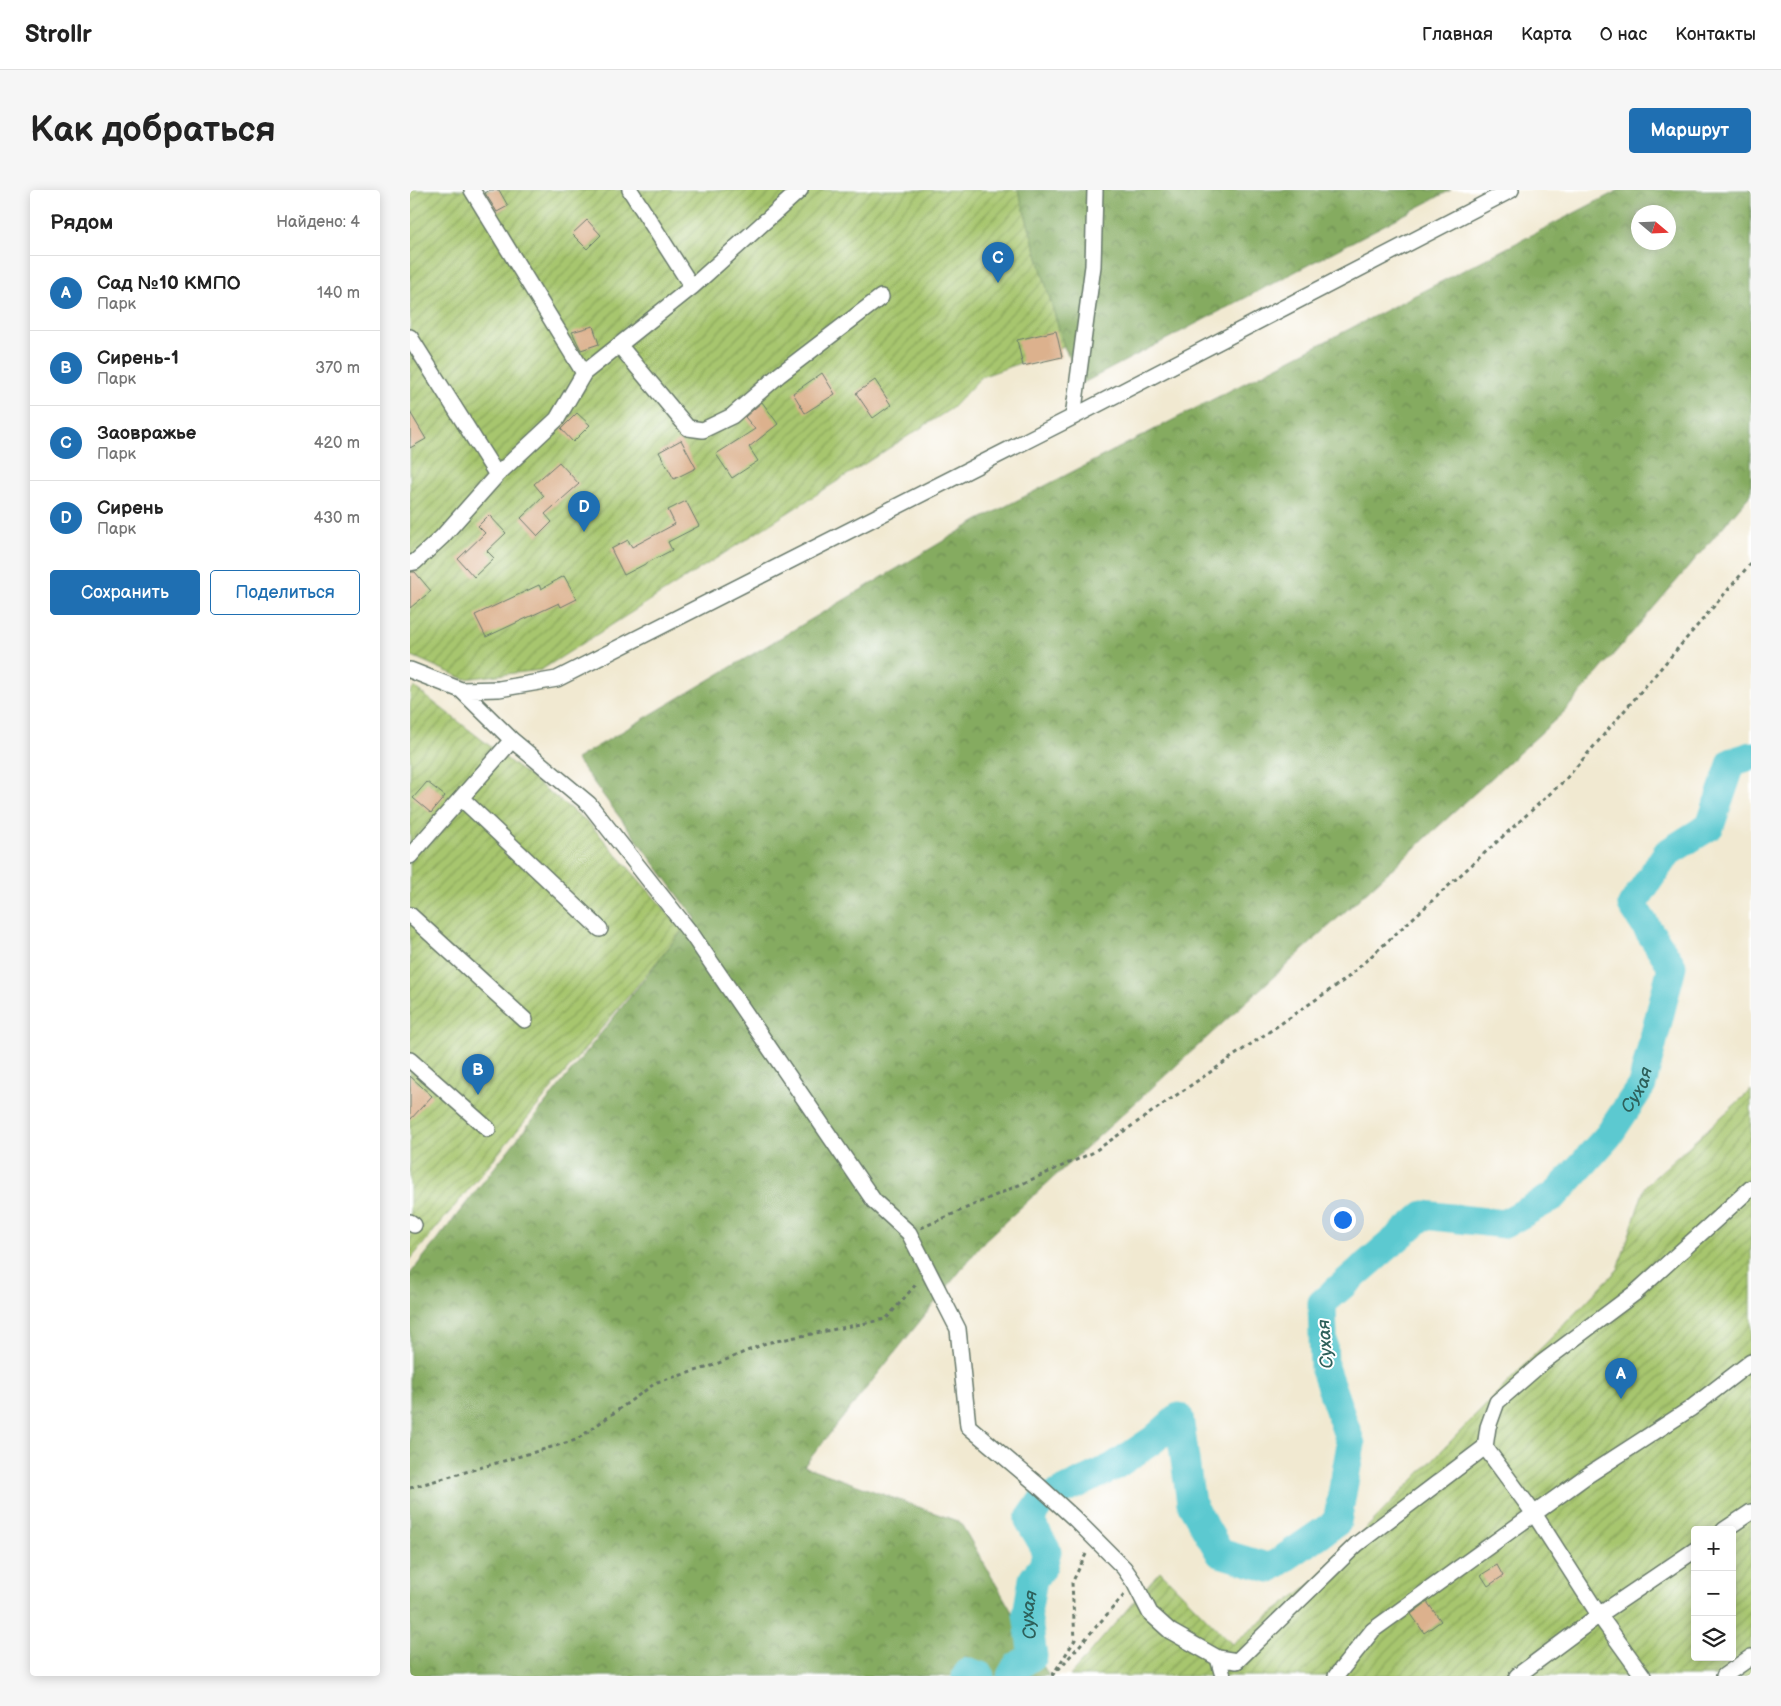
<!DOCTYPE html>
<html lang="ru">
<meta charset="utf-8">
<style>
:root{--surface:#fff;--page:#f6f6f6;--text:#222;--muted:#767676;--line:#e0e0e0;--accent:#1f6fb2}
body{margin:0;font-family:"Balsamiq Sans",sans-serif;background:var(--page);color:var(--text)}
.controls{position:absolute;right:15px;bottom:15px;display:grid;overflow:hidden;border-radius:5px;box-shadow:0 2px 12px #0003}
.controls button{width:45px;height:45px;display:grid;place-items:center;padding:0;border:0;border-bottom:1px solid var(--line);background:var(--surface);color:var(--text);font:25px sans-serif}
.compass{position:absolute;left:1221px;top:15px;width:45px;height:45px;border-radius:50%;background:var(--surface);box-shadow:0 2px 12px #0003;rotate:109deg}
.you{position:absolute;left:932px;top:1029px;width:18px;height:18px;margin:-12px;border:4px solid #fff;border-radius:50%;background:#1a73e8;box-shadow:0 0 0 8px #1a73e833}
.badge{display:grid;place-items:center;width:32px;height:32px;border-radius:50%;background:var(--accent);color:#fff;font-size:16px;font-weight:700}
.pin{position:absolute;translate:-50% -41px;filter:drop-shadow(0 1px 2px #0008)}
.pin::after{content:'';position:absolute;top:26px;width:18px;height:15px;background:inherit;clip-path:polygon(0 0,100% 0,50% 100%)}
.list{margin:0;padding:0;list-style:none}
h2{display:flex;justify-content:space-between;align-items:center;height:65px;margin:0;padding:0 20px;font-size:21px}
h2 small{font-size:16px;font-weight:400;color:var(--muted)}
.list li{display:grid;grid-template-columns:32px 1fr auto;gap:15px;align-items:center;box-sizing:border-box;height:75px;padding:0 20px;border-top:1px solid var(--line)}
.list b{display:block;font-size:19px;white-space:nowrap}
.list p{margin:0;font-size:16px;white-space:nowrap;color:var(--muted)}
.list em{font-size:16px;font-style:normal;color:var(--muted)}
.actions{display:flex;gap:10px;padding:15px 20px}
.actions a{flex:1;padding:11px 0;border:1px solid var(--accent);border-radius:5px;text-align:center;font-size:18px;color:var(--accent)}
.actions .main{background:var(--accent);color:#fff}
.icon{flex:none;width:28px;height:28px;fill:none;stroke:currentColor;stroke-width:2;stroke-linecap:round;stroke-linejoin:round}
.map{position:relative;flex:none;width:1341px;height:1486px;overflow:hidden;border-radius:5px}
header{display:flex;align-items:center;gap:30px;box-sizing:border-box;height:70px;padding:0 25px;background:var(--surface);border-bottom:1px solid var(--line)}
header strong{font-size:24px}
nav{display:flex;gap:28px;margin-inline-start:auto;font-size:18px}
.intro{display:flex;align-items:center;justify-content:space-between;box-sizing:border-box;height:120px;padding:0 30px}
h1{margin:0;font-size:35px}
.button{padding:12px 22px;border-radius:5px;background:var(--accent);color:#fff;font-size:18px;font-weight:700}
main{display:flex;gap:30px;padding:0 30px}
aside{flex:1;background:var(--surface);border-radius:5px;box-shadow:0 2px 12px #0003}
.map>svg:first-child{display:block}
.forest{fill:url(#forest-crowns);stroke:#52744a;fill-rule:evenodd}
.garden{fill:url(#garden-furrows);stroke:#638251;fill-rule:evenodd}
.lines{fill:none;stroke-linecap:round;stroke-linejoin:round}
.river{stroke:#5cc9d0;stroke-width:29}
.building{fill:#dcb18d}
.minor-casing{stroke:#68796b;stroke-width:18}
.path{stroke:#68796b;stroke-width:3;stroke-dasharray:4 4;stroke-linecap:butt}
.minor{stroke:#fff;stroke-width:15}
.labels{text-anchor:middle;stroke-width:4;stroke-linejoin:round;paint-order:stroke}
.water-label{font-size:18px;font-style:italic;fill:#2e605b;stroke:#fff}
</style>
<header>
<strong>Strollr</strong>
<nav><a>Главная</a><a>Карта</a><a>О нас</a><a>Контакты</a></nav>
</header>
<div class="intro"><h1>Как добраться</h1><a class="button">Маршрут</a></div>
<main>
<aside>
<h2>Рядом<small>Найдено: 4</small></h2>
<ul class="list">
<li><span class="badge">A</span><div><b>Сад №10 КМПО</b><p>Парк</p></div><em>140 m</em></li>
<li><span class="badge">B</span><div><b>Сирень-1</b><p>Парк</p></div><em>370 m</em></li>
<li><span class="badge">C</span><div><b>Заовражье</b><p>Парк</p></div><em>420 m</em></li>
<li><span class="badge">D</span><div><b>Сирень</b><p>Парк</p></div><em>430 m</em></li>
</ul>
<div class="actions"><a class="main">Сохранить</a><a>Поделиться</a></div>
</aside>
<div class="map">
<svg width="1341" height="1486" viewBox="0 0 1341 1486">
<defs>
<pattern id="forest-crowns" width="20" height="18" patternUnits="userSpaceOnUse" patternTransform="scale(1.25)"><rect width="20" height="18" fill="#85ab61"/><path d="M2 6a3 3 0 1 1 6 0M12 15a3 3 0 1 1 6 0" fill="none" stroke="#6c8c51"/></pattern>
<pattern id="garden-furrows" width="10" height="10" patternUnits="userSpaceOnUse" patternTransform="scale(1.25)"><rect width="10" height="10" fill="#a7c66e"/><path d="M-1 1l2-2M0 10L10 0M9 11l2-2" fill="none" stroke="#87a25b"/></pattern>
</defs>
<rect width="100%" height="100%" fill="#fff"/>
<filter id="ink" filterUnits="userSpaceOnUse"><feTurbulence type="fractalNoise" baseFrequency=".02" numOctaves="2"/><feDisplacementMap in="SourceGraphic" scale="10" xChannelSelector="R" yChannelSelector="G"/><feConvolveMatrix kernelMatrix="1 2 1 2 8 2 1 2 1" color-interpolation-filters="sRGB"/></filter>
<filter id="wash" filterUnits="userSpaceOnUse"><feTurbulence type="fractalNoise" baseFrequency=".0096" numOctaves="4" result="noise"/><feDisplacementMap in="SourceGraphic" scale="20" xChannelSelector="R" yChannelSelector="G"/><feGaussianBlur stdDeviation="1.12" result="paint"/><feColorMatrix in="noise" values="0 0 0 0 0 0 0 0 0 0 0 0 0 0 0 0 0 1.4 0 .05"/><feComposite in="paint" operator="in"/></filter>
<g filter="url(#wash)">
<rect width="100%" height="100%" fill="#f1e9d1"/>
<path class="forest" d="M608,0H1041L673,193L654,157Z
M1209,0H1341V304L1155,521L575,1050L394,1276L550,1332L639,1486H0V1084L273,740L286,729L166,569L567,331ZM1228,22H1258V52H1228Z"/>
<path class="garden" d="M0,0H608L654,157L571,187L542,218L131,480L54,489L0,465Z
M4,497L179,633L273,740L0,1070V502Z
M1341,900V1486H660L750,1381L822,1454L906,1390L1208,1079L1235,996ZM1285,1340H1322V1467H1285Z"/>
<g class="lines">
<g class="river">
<path d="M556,1486L559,1482L570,1486"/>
<path id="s1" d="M601,1486L606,1477L623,1466L617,1424L623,1389L633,1376L637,1361L619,1330L632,1311L703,1277L743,1250L769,1227L781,1313L810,1363L860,1378L927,1332L941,1254L914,1177L912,1113L1014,1025L1094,1034L1144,1006L1198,946L1232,895L1262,776L1222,715L1257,663L1300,636L1322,572L1341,566"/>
</g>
</g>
<g id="blocks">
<path class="building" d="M80,0H89L98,16L87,22L75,3Z
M177,30L191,45L177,59L162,44Z
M183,136L189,154L171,160L162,142Z
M646,141L652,167L613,176L607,150Z
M412,183L425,204L395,223L383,203Z
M465,190L481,215L463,228L446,203Z
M352,212L368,234L339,257L348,271L322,288L306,264L345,239L335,227Z
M0,222L16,249L0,258Z
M167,223L180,235L163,252L151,239Z
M271,250L286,278L264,289L249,262Z
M149,272L169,294L135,324L142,332L128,346L111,328L134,306L124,294Z
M276,311L289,336L258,352L262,360L214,385L201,359L218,350L222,357L265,334L258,320Z
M79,325L96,343L77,361L84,368L64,387L48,369L75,343L68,336Z
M0,382H5L21,401L0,418Z
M154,386L167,409L151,417L149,413L76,447L65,425L129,395L131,399Z
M17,592L35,606L21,623L3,608Z
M0,886L22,906L0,930Z
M1087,1375L1093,1386L1078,1396L1071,1385Z
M1017,1412L1031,1431L1014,1443L1001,1424Z"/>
</g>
</g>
<g filter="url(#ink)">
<use href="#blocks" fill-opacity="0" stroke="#68796b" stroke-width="1"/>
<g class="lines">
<defs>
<path id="minor" d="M62,0L174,183
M220,0L282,97
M0,147L87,285
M209,155L278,238L293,240L322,226L369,185L471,107
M663,227L683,76L685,0
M0,373L5,372L32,347L87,285L147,229L174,183L282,97L390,0
M0,480L51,500L89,499L147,489L663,227L1101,0
M51,500L102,550L179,614L283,746L464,1011L499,1043L548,1139L558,1236L628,1295L664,1328L714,1378L725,1394L740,1423L760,1441L808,1468L827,1471L947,1354L1075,1257L1078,1237L1087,1212L1133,1172L1225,1103L1341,998
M51,608L190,739
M0,666L102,550
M0,725L115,830
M0,870L78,939
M0,1032L4,1035
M1075,1257L1125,1325L1189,1425L1233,1486
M1314,1340L1341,1322
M808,1468L813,1486
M926,1486L963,1440L1175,1287L1280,1219L1341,1172
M1107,1486L1189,1425L1285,1360
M1314,1486L1341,1467"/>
</defs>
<use href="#minor" class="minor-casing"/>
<path class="path" d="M511,1038L682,963L936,789L1155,590L1341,373
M0,1298L166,1250L247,1192L299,1177L356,1153L476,1129L508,1092
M648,1480L715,1404
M642,1486L665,1450L662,1393L677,1362"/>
<use href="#minor" class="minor"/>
</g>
</g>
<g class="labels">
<g class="water-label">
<text dy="6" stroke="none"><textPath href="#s1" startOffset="1272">Сухая</textPath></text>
<text transform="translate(915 1154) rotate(-95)" y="6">Сухая</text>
<text dy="6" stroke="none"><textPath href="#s1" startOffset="72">Сухая</textPath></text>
</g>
</g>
</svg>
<div class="controls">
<button>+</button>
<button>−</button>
<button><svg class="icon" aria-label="layers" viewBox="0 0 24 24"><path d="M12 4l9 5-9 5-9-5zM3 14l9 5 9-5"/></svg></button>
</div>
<svg class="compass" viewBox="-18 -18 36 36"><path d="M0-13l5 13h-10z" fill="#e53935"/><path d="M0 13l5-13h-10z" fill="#767676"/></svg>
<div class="you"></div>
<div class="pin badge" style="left:1211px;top:1209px">A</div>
<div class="pin badge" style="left:68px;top:905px">B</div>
<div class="pin badge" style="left:588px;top:93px">C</div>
<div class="pin badge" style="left:174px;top:342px">D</div>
</div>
</main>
